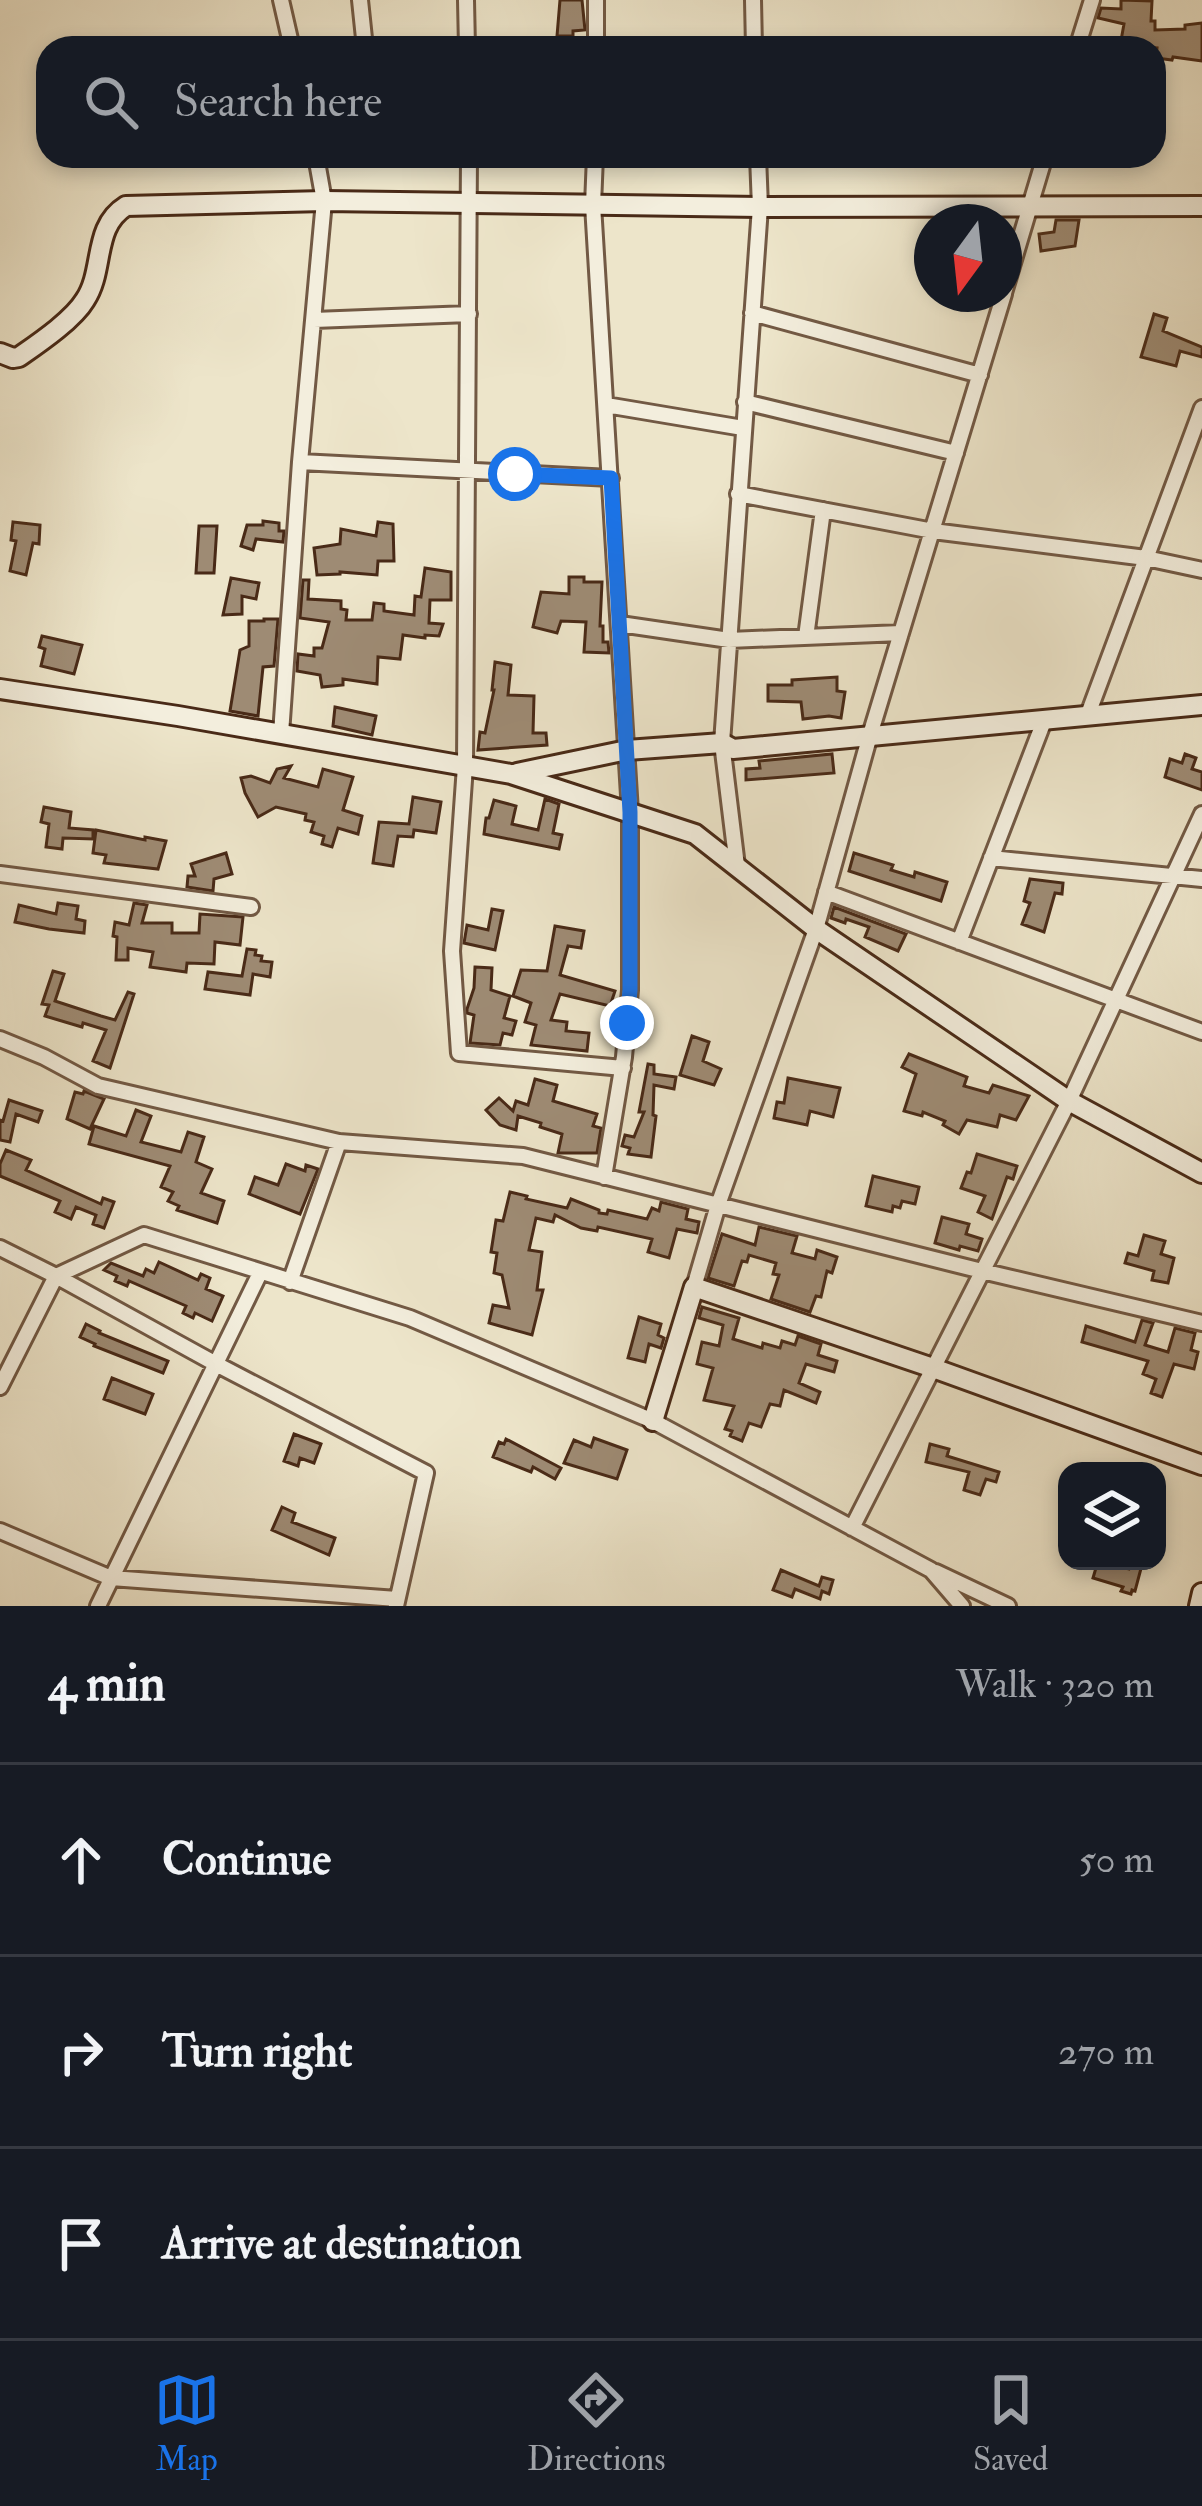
<!DOCTYPE html>
<meta charset="utf-8">
<style>
:root{--surface:#171b24;--page:#20242c;--text:#f1f3f6;--muted:#9ea1a6;--line:#363941;--accent:#1a73e8}
body{margin:0;font-family:"IM FELL Double Pica",serif;background:var(--page);color:var(--text)}
.controls{position:absolute;right:36px;bottom:36px;display:grid;overflow:hidden;border-radius:24px;box-shadow:0 6px 18px #0003}
.controls button{width:108px;height:108px;display:grid;place-items:center;padding:0;border:0;border-bottom:3px solid var(--line);background:var(--surface);color:var(--text);font:60px sans-serif}
.compass{position:absolute;left:914px;top:204px;width:108px;height:108px;border-radius:50%;background:var(--surface);box-shadow:0 6px 18px #0003;rotate:195deg}
.stop{position:absolute;width:36px;height:36px;margin:-27px;border:9px solid #1a73e8;border-radius:50%;background:#fff}
.stop.end{background:#1a73e8;border-color:#fff;box-shadow:0 3px 12px #0008}
.list{margin:0;padding:0;list-style:none}
h2{display:flex;justify-content:space-between;align-items:center;height:156px;margin:0;padding:0 48px;font-size:51px}
h2 small{font-size:39px;font-weight:400;color:var(--muted)}
.list li{display:grid;grid-template-columns:78px 1fr auto;gap:36px;align-items:center;box-sizing:border-box;height:192px;padding:0 48px;border-top:3px solid var(--line)}
.list b{display:block;font-size:45px;white-space:nowrap}
.list em{font-size:39px;font-style:normal;color:var(--muted)}
.icon{flex:none;width:66px;height:66px;fill:none;stroke:currentColor;stroke-width:2;stroke-linecap:round;stroke-linejoin:round}
.map{position:relative;flex:none;width:1202px;height:1606px;overflow:hidden}
.search{position:absolute;background:var(--surface);box-shadow:0 6px 18px #0003;left:36px;right:36px;top:36px;height:132px;display:flex;align-items:center;gap:30px;box-sizing:border-box;padding:0 42px;border-radius:36px;color:var(--muted);font-size:45px}
.sheet{height:732px;background:var(--surface)}
nav{display:flex;justify-content:space-around;align-items:center;box-sizing:border-box;height:168px;border-top:3px solid var(--line);background:var(--surface);font-size:33px;color:var(--muted)}
nav a{display:grid;justify-items:center;gap:6px}
nav .on{color:var(--accent)}
.map>svg:first-child{display:block}
.building{fill:#9e8b74;stroke:#492a17;stroke-width:3}
.lines{fill:none;stroke-linecap:round;stroke-linejoin:round}
.street-casing{stroke:#725944;stroke-width:20}
.secondary-casing{stroke:#492a17;stroke-width:24}
.street{stroke:#f3eedd;stroke-width:14}
.secondary{stroke:#f3eedd;stroke-width:18}
.route{stroke:#1a73e8;stroke-width:15}
</style>
<div class="map">
<svg width="1202" height="1606" viewBox="0 0 1202 1606">
<rect width="100%" height="100%" fill="#ede5ca"/>
<filter id="stains"><feTurbulence type="fractalNoise" baseFrequency=".00167" numOctaves="4"/><feColorMatrix values="0 0 0 0 .2 0 0 0 0 .09 0 0 0 0 .02 0 0 0 .5 -.17"/></filter>
<radialGradient id="worn" r=".72"><stop offset=".6" stop-color="#630" stop-opacity="0"/><stop offset="1" stop-color="#630" stop-opacity=".3"/></radialGradient>
<path class="building" d="M560,0H582L585,30L573,31V36H557Z
M1121,0L1152,1L1151,21H1155V30L1185,29V25L1202,23V61L1173,57L1172,60L1156,58L1157,48L1120,46L1124,24L1098,18L1101,8L1121,9Z
M1056,220H1079L1075,246L1041,251L1039,234L1054,232Z
M1154,314L1167,318L1163,331L1202,347V357L1180,351L1176,366L1141,357Z
M263,521L279,523V531H284L283,542L256,539L253,550L241,546L247,525H263Z
M13,522L40,525L39,544L33,543L26,575L10,571L16,541L11,540Z
M378,522L393,524L394,561H378L377,575L340,572V574L317,575L314,548L340,544L341,529L376,536Z
M199,526H217L214,573H196Z
M425,568L451,572V600H430L429,623L443,624L439,636L425,635V638L403,635L400,659L378,657L377,684L343,679V685L322,687L320,675L297,671L298,654L314,656V648H322L329,622L300,618L303,580H309L308,599L341,601V609L347,610L346,620H372L374,603L384,604V611L414,615L415,596L421,597Z
M569,577H584V582H602L600,626H603V642H608L609,653L584,652L586,622L561,621L557,633L533,627L541,592L569,594Z
M231,578L259,583L256,599L242,596V614L223,615Z
M264,619H278L274,666L263,667L258,716L230,711L240,650L249,646V621H264Z
M42,636L82,645L74,674L41,666L45,649L39,647Z
M495,662L511,665L508,695L534,696L533,733H546L547,745L478,750L480,732L485,733L494,690H492Z
M837,677V691L845,692L841,718L829,716L803,719L801,702L768,701V685H792V680Z
M335,707L376,716L372,735L333,726Z
M832,754L834,773L746,780V769L760,768L759,761Z
M1185,754L1196,758L1192,769L1202,772V790L1165,777L1170,759L1182,763Z
M291,766L284,778L318,787L323,769L353,777L343,810L362,816L358,834L338,828L332,847L322,844L324,836L311,832L314,822L305,820L306,814L276,807L258,817L245,793L241,778L251,776L270,783L277,769Z
M413,797L441,802L436,833L414,830L413,837L398,836L393,866L373,863L379,822L409,824Z
M545,799L559,804L553,833L562,835L559,849L484,834L486,818H489L494,800L516,806L512,824L538,830Z
M44,807L71,812L69,828L93,830V839L63,838L62,849L46,847L49,824L41,822Z
M96,830L145,840V837L166,841L158,869L104,863L106,855L93,853Z
M226,853L232,874L214,879L213,891L187,887L188,876H195L191,864Z
M854,853L893,865L891,870L914,877L915,872L947,882L941,901L849,871Z
M1030,879L1063,883L1062,894L1055,893L1044,932L1022,924L1030,903L1024,901Z
M58,903L78,906L76,919L85,921L84,933L49,929L15,922L19,905L56,914Z
M134,903L147,905L142,923H172V933H199L200,914L243,917L240,945L215,942L214,964L187,963L186,972L150,967L153,952L128,948V960H116L117,937L113,936L115,922L129,925Z
M834,907L906,934L898,951L865,937L869,927L846,919L845,923L831,918Z
M492,909L503,911L495,950L464,943L467,925L488,930Z
M555,926L584,931L581,948L568,946L560,975L615,991L610,1006L560,994L551,1020L567,1022L566,1031L589,1033L587,1051L531,1045L536,1025L525,1022L531,1003L513,996L521,970L547,971Z
M247,949L256,950L255,955L262,956L261,961L272,962L270,977L253,974L250,995L205,989L208,972L242,976Z
M475,967L492,968L491,990L510,996L504,1018L516,1021L512,1035L503,1033L500,1045L470,1043L474,1015L467,1013V1009L474,988Z
M53,971L64,974L55,1001L101,1016L115,1020L128,992L134,994L110,1068L93,1061L106,1030L83,1023L82,1027L45,1016L49,1005L42,1004Z
M692,1036L709,1042L703,1061L721,1069L714,1085L680,1075Z
M909,1054L967,1077L964,1086L989,1093L993,1085L1029,1096L1016,1120L1000,1115L997,1127L967,1120L959,1134L943,1125L945,1121L923,1112L922,1116L904,1111L916,1074L902,1067Z
M648,1064L654,1065V1074L676,1077L674,1089L654,1085L653,1115L656,1116L651,1157L628,1154L630,1148L622,1146L625,1135L634,1137L644,1112H639Z
M788,1078L840,1088L833,1117L810,1111L807,1125L774,1118L777,1102L784,1103Z
M535,1079L557,1085L553,1101L597,1114L593,1126L601,1128L597,1153H558L562,1134L540,1127L541,1123L518,1116L516,1130L500,1125L486,1110L499,1098L513,1111L516,1101L528,1105Z
M84,1091L104,1099L90,1129L67,1119L75,1092L83,1094Z
M9,1100L42,1111L38,1122L16,1114L10,1142L0,1140V1120L3,1121Z
M136,1110L151,1116L141,1142L181,1152L188,1132L204,1137L196,1162L212,1169L201,1193L224,1201L217,1223L177,1210L179,1206L168,1201L173,1192L161,1187L170,1166L89,1144L94,1126L126,1136Z
M6,1150L31,1160L26,1170L101,1204L103,1198L114,1202L104,1228L93,1224L96,1215L76,1207L71,1219L55,1212L60,1201L0,1176V1164Z
M977,1154L1017,1166L1013,1179L1007,1177L992,1219L978,1212L985,1196L961,1188L967,1172L971,1173Z
M286,1164L305,1171L306,1165L318,1169L300,1214L249,1194L255,1177L278,1185Z
M873,1176L919,1187L915,1204L902,1201L900,1208L893,1206L892,1212L866,1206Z
M510,1192L527,1196L526,1199L567,1208L571,1199L599,1210V1213L607,1214L608,1210L647,1219L652,1208L659,1211L661,1202L688,1209L686,1219L699,1222L697,1233L677,1229L669,1258L648,1252L652,1239L598,1227L597,1231L581,1228L555,1215L553,1222L536,1218L529,1250L542,1252L537,1290H543L532,1335L489,1323L493,1305L509,1308L502,1275L494,1273L497,1253L491,1252L496,1220L503,1221Z
M942,1217L969,1224L966,1234L982,1239L978,1251L960,1246L959,1250L935,1243Z
M759,1227L797,1236L792,1253L815,1259L817,1250L837,1257L832,1273L827,1271L821,1297L816,1296L810,1312L771,1299L779,1275L773,1274L776,1263L749,1255L747,1262L742,1261L734,1286L708,1278L722,1234L755,1245Z
M1144,1235L1165,1241L1161,1254L1174,1258L1168,1283L1152,1280L1154,1271L1125,1263L1128,1253L1138,1256Z
M159,1262L198,1280L201,1274L210,1278L206,1289L223,1296L212,1321L195,1313L193,1318L183,1313L186,1306L129,1281L127,1286L115,1281L117,1276L104,1270L111,1263L143,1276L146,1269L154,1273Z
M702,1307L739,1318L733,1339L762,1348L763,1343L780,1348L782,1341L795,1345L798,1336L821,1344L818,1355L837,1361L834,1372L806,1364L799,1383L820,1392L816,1403L784,1390L780,1406L770,1404L761,1427L749,1423L742,1441L730,1436L732,1431L725,1429L734,1406L704,1400L713,1368L697,1364L702,1342L719,1346L723,1325L699,1318Z
M639,1317L661,1324L658,1335L664,1338L661,1348L649,1344L645,1362L628,1358Z
M1142,1320L1153,1323L1145,1345L1168,1352L1175,1328L1195,1333L1191,1350L1198,1352L1194,1369L1174,1364L1162,1397L1151,1393L1156,1379L1143,1374L1148,1361L1082,1342L1086,1326L1135,1342Z
M86,1324L100,1331L99,1333L168,1361L163,1373L94,1346L95,1344L80,1337Z
M112,1378L153,1394L145,1414L104,1399Z
M294,1434L321,1444L314,1463L300,1458L298,1466L284,1461Z
M594,1438L627,1450L617,1479L564,1463L574,1440L591,1447Z
M506,1439L561,1468L555,1479L533,1467L531,1472L493,1457L499,1442L504,1444Z
M930,1444L949,1449L947,1456L999,1472L996,1482L986,1479L980,1495L964,1490L969,1472L926,1462Z
M282,1507L295,1513L292,1522L335,1538L329,1555L272,1530Z
M1098,1561L1129,1569L1132,1561H1143L1135,1591L1132,1590L1131,1594L1121,1591L1123,1587L1093,1578Z
M781,1570L819,1586L822,1577L833,1580L829,1594L822,1591L820,1599L795,1589L792,1597L773,1590Z"/>
<g class="lines">
<defs>
<path id="street" d="M281,0L292,48
M360,0L365,48
M466,0L467,48
M753,0L754,48
M596,48V0
M1077,48L1092,0
M469,156L465,766L452,951L459,1053L623,1068
M595,156L593,205L630,812V990L624,1057L604,1177
M1004,293L1045,156
M752,313L980,375
M314,320L469,314
M745,402L956,453
M606,405L743,428
M300,462L611,478
M738,494L933,531L1146,558L1202,570
M620,624L729,640L901,633
M806,637L823,510
M1087,717L1202,408
M281,734L300,462L324,201L316,156
M991,858L1202,879
M737,866L722,743L760,207L758,156
M0,874L251,907
M826,892L1202,1032
M959,942L1044,721
M0,1039L44,1057L98,1086L339,1142L523,1156L982,1271L1202,1323
M0,1248L56,1276L144,1235L410,1318L653,1421L931,1570L962,1606
M290,1282L339,1142
M694,1287L718,1205L816,929L870,735L1004,294
M0,1387L56,1276L216,1364L426,1473L396,1606
M852,1528L1069,1101L1202,814
M0,1531L111,1578L397,1599
M936,1572L1008,1606
M98,1606L260,1273"/>
<path id="secondary" d="M0,353L13,358L19,357C39,343 73,320 85,300C105,270 92,227 126,206L324,201L760,207L1202,206
M0,689L178,716L511,774L695,834L816,929L1069,1101L1202,1173
M517,773L627,750L722,743L733,749L1202,705
M653,1421L694,1287L933,1368L1202,1465
M1199,1606L1202,1593"/>
</defs>
<use href="#street" class="street-casing"/>
<use href="#secondary" class="secondary-casing"/>
<use href="#street" class="street"/>
<use href="#secondary" class="secondary"/>
</g>
<g class="lines">
<path class="route" d="M515,474L611,478L630,812V990L627,1023"/>
</g>
<rect width="100%" height="100%" filter="url(#stains)"/>
<rect width="100%" height="100%" fill="url(#worn)"/>
</svg>
<div class="controls">
<button><svg class="icon" aria-label="layers" viewBox="0 0 24 24"><path d="M12 4l9 5-9 5-9-5zM3 14l9 5 9-5"/></svg></button>
</div>
<svg class="compass" viewBox="-18 -18 36 36"><path d="M0-13l5 13h-10z" fill="#e53935"/><path d="M0 13l5-13h-10z" fill="#9ea1a6"/></svg>
<div class="stop" style="left:515px;top:474px"></div>
<div class="stop end" style="left:627px;top:1023px"></div>
<div class="search"><svg class="icon" aria-label="search" viewBox="0 0 24 24"><circle cx="10" cy="10" r="6"/><path d="M15 15l6 6"/></svg>Search here</div>
</div>
<section class="sheet">
<h2>4 min<small>Walk · 320 m</small></h2>
<ul class="list">
<li><svg class="icon" aria-label="ahead" viewBox="0 0 24 24"><path d="M12 20V5M6 11l6-6 6 6"/></svg><div><b>Continue</b></div><em>50 m</em></li>
<li><svg class="icon" aria-label="right" viewBox="0 0 24 24"><path d="M7 20v-9h11M14 6l5 5-5 5"/></svg><div><b>Turn right</b></div><em>270 m</em></li>
<li><svg class="icon" aria-label="arrive" viewBox="0 0 24 24"><path d="M6 21V4h12l-3 4 3 4H6"/></svg><div><b>Arrive at destination</b></div></li>
</ul>
</section>
<nav>
<a class="on"><svg class="icon" aria-label="map" viewBox="0 0 24 24"><path d="M3 6l6-2 6 2 6-2v14l-6 2-6-2-6 2zM9 4v14M15 6v14"/></svg>Map</a>
<a><svg class="icon" aria-label="directions" viewBox="0 0 24 24"><path d="M12 3l9 9-9 9-9-9zM9 14v-3h6M13 9l2 2-2 2"/></svg>Directions</a>
<a><svg class="icon" aria-label="saved" viewBox="0 0 24 24"><path d="M7 4h10v16l-5-4-5 4z"/></svg>Saved</a>
</nav>
